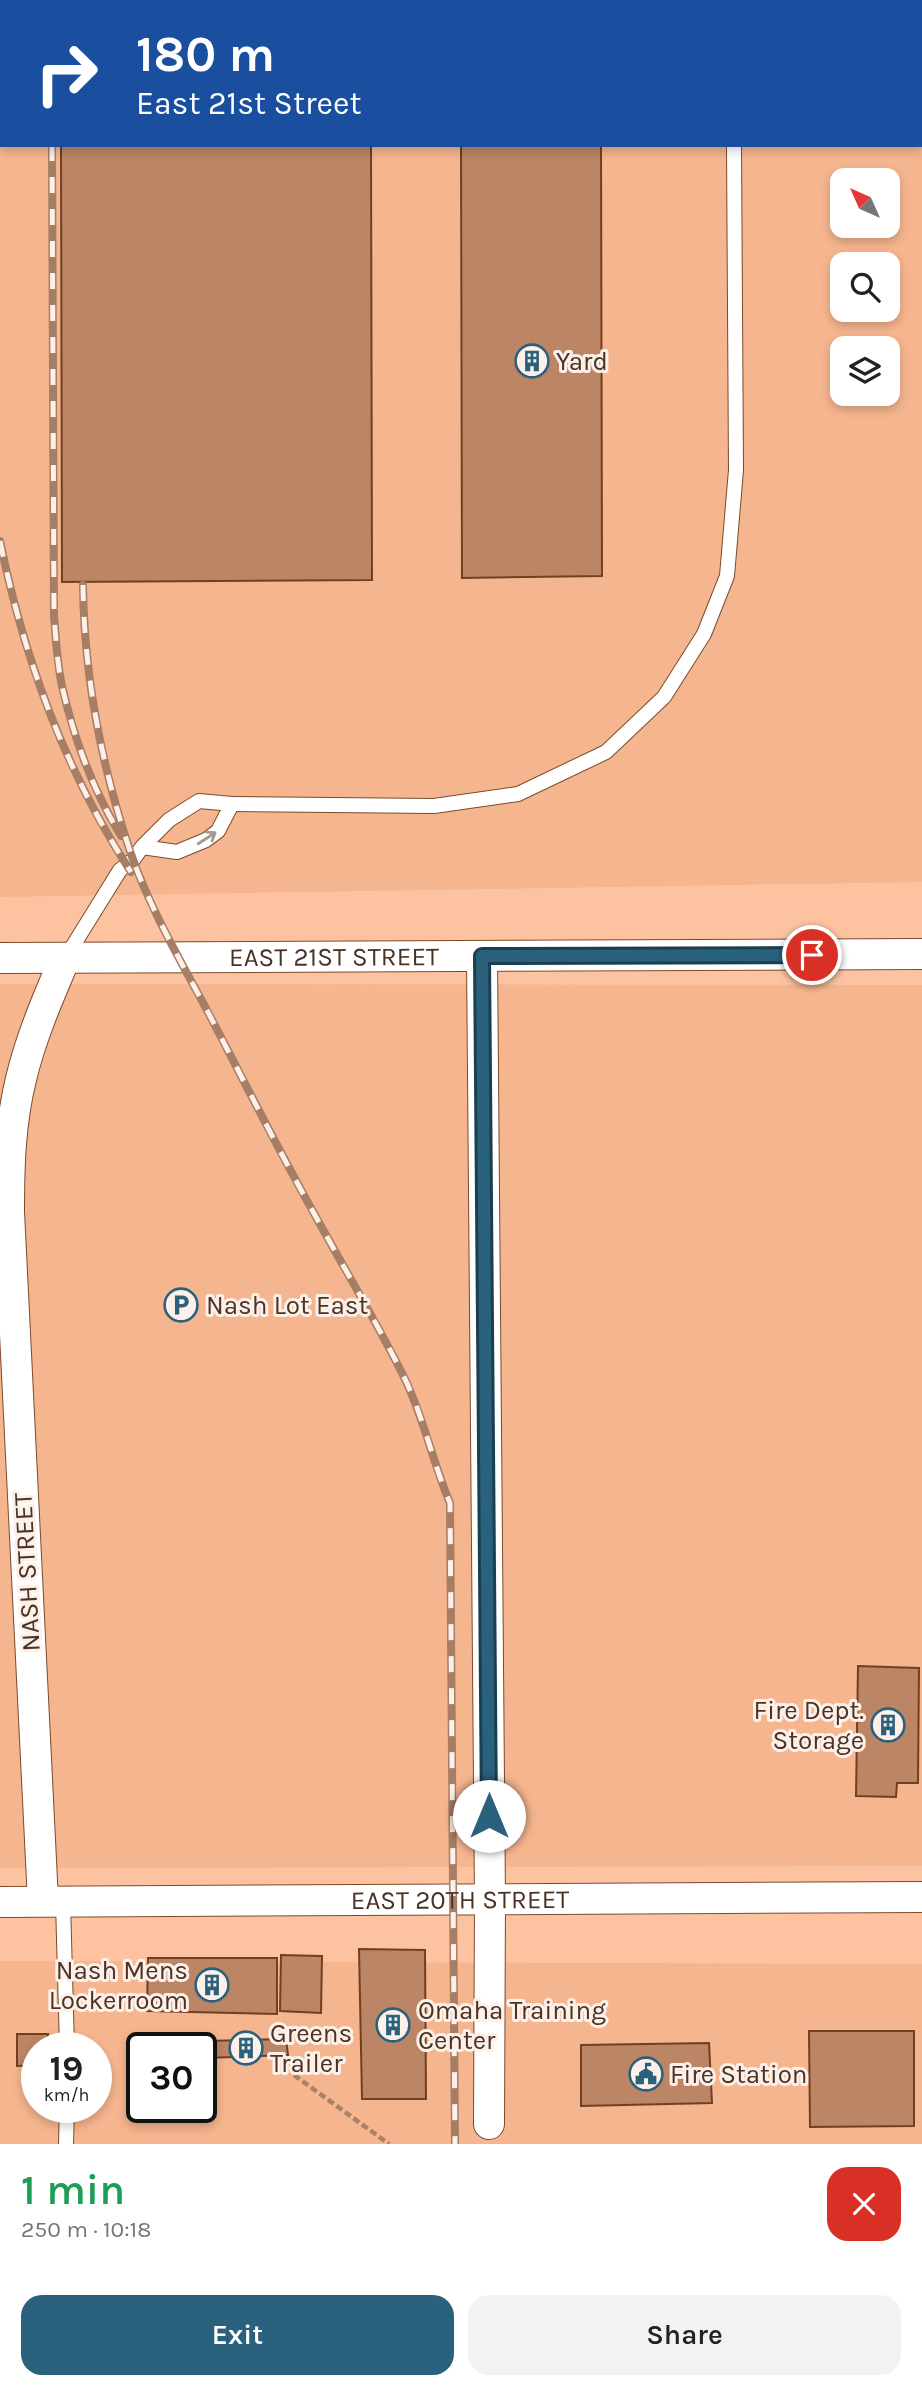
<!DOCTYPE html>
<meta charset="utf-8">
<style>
body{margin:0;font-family:Karla,sans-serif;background:#f2f2f2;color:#202124;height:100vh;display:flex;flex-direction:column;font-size:26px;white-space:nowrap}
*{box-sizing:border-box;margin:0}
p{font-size:23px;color:#757577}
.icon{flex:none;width:38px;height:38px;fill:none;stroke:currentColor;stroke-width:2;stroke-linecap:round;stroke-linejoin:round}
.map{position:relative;height:2144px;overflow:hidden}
.drawer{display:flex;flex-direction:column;background:#fff;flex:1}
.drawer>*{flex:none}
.banner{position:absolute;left:0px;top:0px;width:922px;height:147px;box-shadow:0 4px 10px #0003;background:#1a4fa0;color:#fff;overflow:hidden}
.needle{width:46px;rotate:315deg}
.controls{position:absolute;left:830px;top:168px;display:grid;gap:14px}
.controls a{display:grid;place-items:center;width:70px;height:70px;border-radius:14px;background:#fff;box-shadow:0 4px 10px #0003;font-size:35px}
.speed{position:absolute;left:21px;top:2032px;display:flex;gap:14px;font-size:35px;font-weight:700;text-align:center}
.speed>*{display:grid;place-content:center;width:91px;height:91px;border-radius:50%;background:#fff;box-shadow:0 4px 10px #0003;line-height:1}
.speed small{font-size:18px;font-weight:400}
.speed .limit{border:4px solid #111;border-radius:10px;background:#fff;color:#111}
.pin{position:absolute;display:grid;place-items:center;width:60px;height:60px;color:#fff;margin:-30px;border:4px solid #fff;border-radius:50%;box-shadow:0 2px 7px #0007}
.me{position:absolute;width:77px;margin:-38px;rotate:0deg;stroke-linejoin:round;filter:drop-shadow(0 0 5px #0008)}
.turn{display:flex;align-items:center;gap:24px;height:147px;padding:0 21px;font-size:32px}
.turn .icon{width:91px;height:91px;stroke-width:2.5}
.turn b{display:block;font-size:49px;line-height:60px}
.round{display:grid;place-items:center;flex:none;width:74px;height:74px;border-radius:21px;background:#f2f2f2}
.head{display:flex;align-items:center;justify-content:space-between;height:119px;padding:0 21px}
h1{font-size:42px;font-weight:600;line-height:52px;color:#1e9e55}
.cta{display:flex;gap:14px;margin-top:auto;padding:14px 21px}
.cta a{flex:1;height:80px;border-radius:21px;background:#2a617c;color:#fff;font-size:28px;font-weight:600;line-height:80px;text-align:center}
.cta a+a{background:#f2f2f2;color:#202124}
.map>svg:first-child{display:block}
.built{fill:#f5b58e;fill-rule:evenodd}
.building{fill:#bc8565;stroke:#714021;stroke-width:2}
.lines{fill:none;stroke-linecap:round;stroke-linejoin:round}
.lane-casing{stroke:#7c4a2b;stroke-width:16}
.street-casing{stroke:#7c4a2b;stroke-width:32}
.path{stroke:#ab8168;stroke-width:4.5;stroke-dasharray:7 3.5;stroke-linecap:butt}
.lane{stroke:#fff;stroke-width:14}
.street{stroke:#fff;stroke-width:30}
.rail-casing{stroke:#a67d65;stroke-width:8}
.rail{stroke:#fcf0e9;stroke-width:5;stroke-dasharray:16;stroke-linecap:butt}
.oneway{stroke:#a49992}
.route-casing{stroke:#1b3f51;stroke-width:18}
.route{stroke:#2a617c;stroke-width:12}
.labels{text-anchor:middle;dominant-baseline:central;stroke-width:6;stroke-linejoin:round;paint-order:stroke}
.poi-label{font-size:26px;fill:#4a3325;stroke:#fcf0e9;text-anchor:start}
.street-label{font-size:26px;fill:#4a3325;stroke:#fcf0e9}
</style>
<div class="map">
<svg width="922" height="2144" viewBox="0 0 922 2144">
<rect width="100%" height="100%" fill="#fdc3a1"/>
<g class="built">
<path d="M0,0H922V882L0,897ZM2,2H920V145H2ZM842,180H887V226H842ZM842,264H887V310H842ZM842,348H887V394H842Z"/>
<path d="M0,984L922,985V1866L0,1868Z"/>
<path d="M0,1961L922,1964V2144H0ZM37,2048H96V2107H37ZM142,2048H201V2107H142Z"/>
</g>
<g class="building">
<rect x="60" y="0" width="311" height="2"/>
<rect x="603" y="0" width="98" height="2"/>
<path d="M61,145H371L372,580L62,582Z"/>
<path d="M461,145H601L602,576L462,578Z"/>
<path d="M858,1666L919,1668L918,1783H897L896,1797L856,1796Z"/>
<path d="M359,1949L425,1950L426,2099H362Z"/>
<path d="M281,1955L322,1956L321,2013L280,2011Z"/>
<path d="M148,1958H277V2014L147,2011Z"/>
<path d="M809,2031H914V2126L810,2127Z"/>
<path d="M17,2034H48L47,2048H37V2065L17,2066Z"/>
<path d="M286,2039L288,2055L205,2058L206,2041Z"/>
<path d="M709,2043L712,2103L581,2106V2045Z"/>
</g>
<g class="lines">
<defs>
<g id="lane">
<path d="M743,2V0"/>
<path d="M232,804L434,806L518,794L606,752L664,697L704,634L727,576L736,470L734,145"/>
<path d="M66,957L120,870L133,860L142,847L169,820L199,801L232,804L218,831L206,840L177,852L142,847"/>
<path d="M63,1902L67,2048"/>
<path d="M66,2144L67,2107"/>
</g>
<g id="street">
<path d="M482,956L490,1900L489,2124"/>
<path id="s1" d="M0,958L922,954"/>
<path d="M43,1901L9,1212C9,1168 10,1123 21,1079C31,1037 48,998 65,958"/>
<path id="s2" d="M0,1902L922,1897"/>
</g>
</defs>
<use href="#lane" class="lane-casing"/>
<use href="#street" class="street-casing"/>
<path class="path" d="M294,2075L389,2144"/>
<use href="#lane" class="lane"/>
<use href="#street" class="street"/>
<defs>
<g id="rail">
<path d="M51,0V2"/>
<path d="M52,145L54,616C56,639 57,663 62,686C74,739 93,790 121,836"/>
<path d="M0,541C24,659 65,771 131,872"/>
<path d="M83,585C84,676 102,768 131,854C151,911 182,963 210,1016C245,1083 279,1151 316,1217C345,1270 376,1321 403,1375C424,1417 432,1461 450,1503L455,2144"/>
</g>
</defs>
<use href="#rail" class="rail-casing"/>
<use href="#rail" class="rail"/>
</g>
<defs><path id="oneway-shaft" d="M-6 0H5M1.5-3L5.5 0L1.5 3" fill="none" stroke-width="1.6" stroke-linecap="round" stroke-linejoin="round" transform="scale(1.75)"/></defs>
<use class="oneway" href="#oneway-shaft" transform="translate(207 838) rotate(-33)"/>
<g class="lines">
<defs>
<path id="route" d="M489,1816L482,956L812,955"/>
</defs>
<use href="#route" class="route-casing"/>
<use href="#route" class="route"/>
</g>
<defs>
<symbol id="building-ring" viewBox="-11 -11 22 22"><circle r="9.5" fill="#fcf0e9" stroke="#2a617c" stroke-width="1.5"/><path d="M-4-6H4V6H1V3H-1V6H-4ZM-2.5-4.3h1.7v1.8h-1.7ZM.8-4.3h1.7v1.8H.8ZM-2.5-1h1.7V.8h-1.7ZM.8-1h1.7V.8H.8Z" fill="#2a617c"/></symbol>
<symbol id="parking-ring" viewBox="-11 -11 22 22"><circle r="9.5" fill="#fcf0e9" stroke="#2a617c" stroke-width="1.5"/><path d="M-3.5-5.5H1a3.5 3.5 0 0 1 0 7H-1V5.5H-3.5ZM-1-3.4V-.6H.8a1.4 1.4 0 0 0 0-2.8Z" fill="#2a617c"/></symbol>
<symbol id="civic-ring" viewBox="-11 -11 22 22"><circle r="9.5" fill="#fcf0e9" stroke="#2a617c" stroke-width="1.5"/><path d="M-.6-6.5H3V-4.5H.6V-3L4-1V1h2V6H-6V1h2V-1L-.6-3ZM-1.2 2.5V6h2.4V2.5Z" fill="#2a617c"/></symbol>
</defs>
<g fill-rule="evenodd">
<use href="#building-ring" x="513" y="342" width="38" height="38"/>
<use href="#parking-ring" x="162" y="1286" width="38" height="38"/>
<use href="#building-ring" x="869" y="1706" width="38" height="38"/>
<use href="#building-ring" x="193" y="1966" width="38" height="38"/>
<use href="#building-ring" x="374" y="2006" width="38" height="38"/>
<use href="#building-ring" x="227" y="2029" width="38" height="38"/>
<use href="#civic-ring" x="627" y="2055" width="38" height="38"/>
</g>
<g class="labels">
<g class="poi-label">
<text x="556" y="361">Yard</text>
<text x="206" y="1305">Nash Lot East</text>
<text x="864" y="1710" text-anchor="end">Fire Dept.<tspan x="864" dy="30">Storage</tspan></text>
<text x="188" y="1970" text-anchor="end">Nash Mens<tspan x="188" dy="30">Lockerroom</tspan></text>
<text x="418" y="2010">Omaha Training<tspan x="418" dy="30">Center</tspan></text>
<text x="270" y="2033">Greens<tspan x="270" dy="30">Trailer</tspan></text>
<text x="670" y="2074">Fire Station</text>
</g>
<g class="street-label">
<text stroke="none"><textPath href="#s1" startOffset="334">EAST 21ST STREET</textPath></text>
<text transform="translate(27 1572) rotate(-93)">NASH STREET</text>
<text stroke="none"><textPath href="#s2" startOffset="460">EAST 20TH STREET</textPath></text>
</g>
</g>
</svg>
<div class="controls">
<a><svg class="needle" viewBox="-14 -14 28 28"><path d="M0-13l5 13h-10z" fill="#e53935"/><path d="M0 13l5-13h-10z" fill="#757577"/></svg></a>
<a><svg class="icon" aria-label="search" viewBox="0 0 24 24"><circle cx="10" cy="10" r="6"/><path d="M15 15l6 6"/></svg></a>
<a><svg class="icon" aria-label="layers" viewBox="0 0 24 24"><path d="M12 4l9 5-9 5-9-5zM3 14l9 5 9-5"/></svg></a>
</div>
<div class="speed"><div>19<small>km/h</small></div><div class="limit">30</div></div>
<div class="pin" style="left:812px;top:955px;background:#d93025"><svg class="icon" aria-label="arrive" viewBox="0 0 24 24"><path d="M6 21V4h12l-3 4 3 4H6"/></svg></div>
<svg class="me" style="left:489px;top:1816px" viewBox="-20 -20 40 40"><circle r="19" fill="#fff"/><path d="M0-13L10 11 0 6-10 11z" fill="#2a617c"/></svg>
<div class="banner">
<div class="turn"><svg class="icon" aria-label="right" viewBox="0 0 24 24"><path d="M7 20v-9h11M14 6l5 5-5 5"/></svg><div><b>180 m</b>East 21st Street</div></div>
</div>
</div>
<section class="drawer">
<div class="head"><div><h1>1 min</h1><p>250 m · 10:18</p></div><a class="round" style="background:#d93025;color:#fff"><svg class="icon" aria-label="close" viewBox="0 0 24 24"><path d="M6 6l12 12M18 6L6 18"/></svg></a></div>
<div class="cta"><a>Exit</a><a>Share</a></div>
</section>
